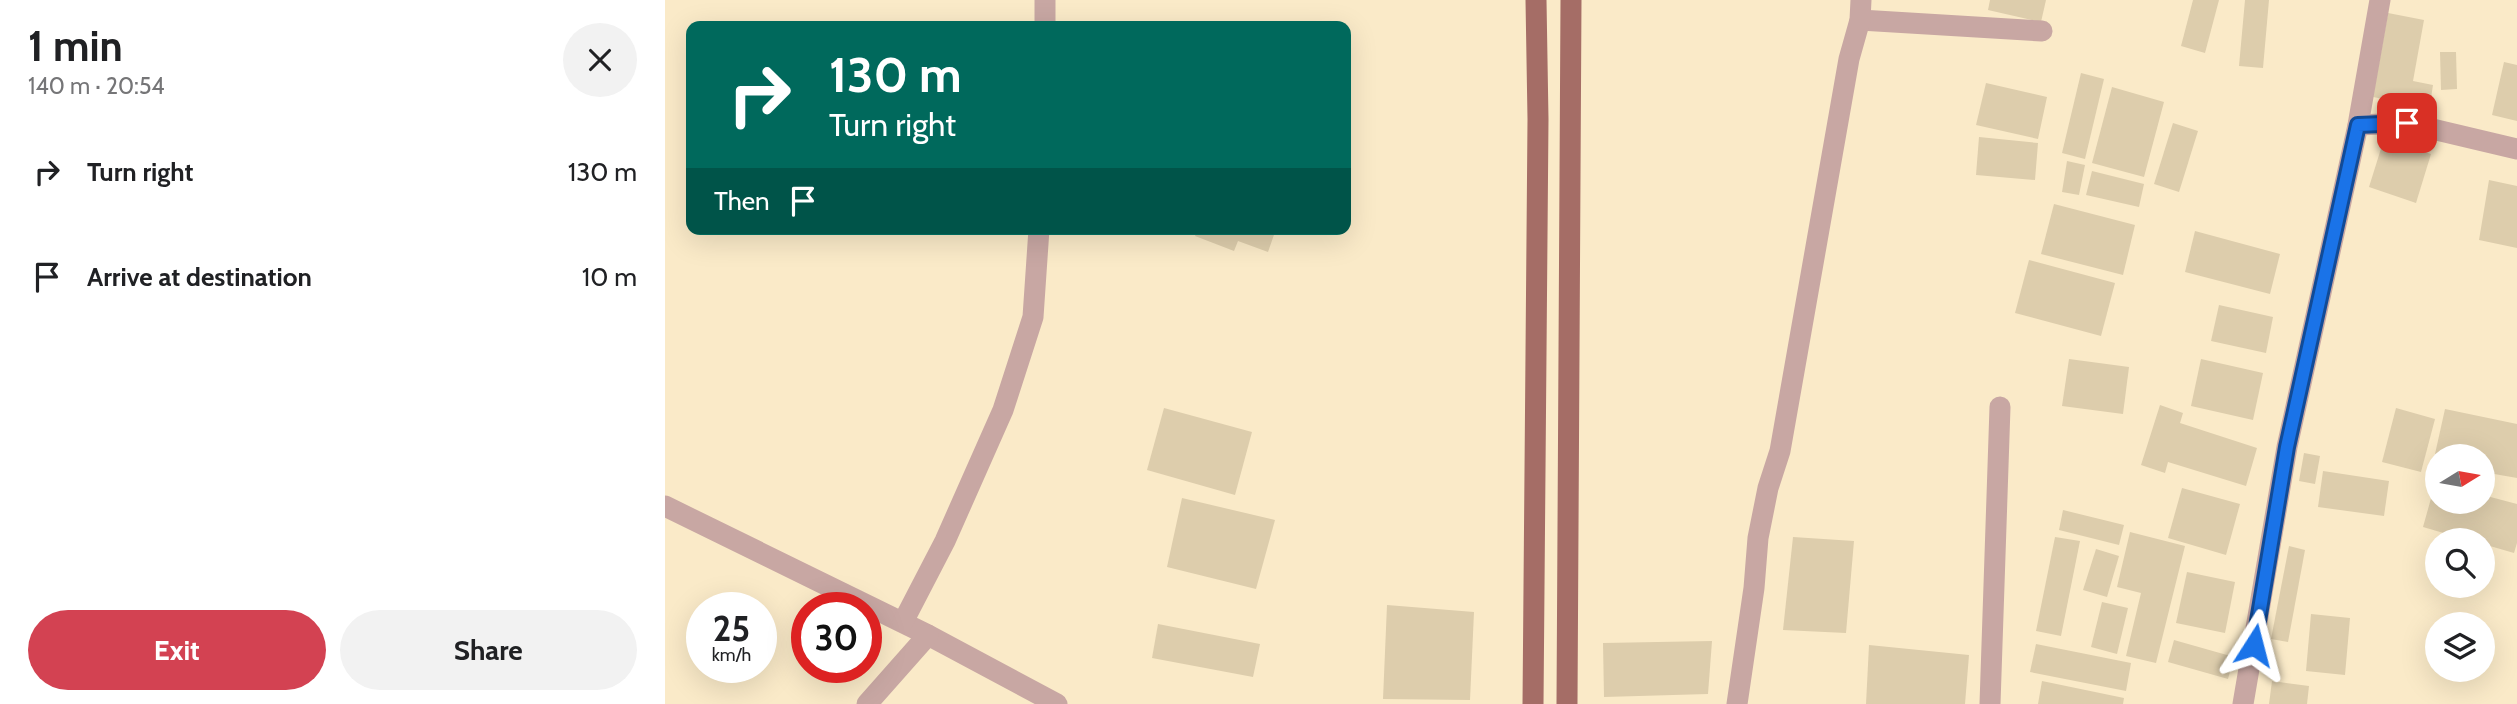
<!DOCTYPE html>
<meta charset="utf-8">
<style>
body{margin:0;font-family:Cabin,sans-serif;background:#f2f2f2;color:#202124;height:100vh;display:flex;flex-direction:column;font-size:26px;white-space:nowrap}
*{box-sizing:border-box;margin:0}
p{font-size:23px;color:#757577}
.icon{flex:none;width:38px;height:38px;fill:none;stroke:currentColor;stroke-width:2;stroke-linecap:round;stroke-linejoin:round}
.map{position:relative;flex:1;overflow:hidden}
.drawer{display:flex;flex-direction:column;background:#fff;width:665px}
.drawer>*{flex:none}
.guide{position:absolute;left:21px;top:21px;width:665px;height:214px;border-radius:14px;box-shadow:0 7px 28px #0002;background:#00695c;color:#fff;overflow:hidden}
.needle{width:46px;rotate:79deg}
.controls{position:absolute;left:1760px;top:444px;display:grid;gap:14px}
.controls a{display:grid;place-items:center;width:70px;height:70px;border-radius:50%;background:#fff;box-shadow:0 7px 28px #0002;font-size:35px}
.speed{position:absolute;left:21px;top:592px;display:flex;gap:14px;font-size:35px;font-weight:700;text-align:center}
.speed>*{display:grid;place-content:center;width:91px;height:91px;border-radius:50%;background:#fff;box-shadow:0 7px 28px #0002;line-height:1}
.speed small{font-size:18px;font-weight:400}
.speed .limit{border:10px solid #d22;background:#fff;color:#111}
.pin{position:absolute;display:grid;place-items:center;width:60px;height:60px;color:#fff;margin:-30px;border-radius:14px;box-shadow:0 4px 10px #0006}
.me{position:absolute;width:77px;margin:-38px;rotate:9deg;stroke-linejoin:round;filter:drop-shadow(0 0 5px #0008)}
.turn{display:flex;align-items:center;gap:24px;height:147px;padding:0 28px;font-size:32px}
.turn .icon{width:91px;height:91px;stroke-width:2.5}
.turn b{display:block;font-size:49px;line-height:60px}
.then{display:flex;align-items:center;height:66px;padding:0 28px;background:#0003;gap:14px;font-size:26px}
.round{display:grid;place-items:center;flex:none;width:74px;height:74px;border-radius:37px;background:#f2f2f2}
.summary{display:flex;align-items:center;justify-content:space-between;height:119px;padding:0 28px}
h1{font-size:42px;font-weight:700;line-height:52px}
.button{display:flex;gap:14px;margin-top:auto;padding:14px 28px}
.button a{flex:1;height:80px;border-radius:42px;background:#d34252;color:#fff;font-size:28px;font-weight:700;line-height:80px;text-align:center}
.button a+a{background:#f2f2f2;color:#202124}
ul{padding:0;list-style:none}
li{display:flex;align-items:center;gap:21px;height:105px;padding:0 28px}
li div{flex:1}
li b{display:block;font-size:26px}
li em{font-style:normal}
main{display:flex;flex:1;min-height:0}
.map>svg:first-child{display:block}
.building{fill:#ddcdac}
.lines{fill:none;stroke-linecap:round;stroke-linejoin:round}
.minor{stroke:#c8a7a3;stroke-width:21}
.major{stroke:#a56d66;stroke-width:21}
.route-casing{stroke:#114b97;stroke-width:18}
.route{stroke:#1a73e8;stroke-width:12}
</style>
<main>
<section class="drawer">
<div class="summary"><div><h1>1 min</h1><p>140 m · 20:54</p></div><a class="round"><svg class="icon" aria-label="close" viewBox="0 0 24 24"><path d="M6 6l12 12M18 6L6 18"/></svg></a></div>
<ul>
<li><svg class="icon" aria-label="right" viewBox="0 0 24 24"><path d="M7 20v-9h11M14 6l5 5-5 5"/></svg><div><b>Turn right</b></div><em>130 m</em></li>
<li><svg class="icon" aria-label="arrive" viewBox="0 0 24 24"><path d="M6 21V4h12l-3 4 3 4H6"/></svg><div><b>Arrive at destination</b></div><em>10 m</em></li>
</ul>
<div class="button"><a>Exit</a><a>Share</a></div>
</section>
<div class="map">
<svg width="1852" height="704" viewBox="0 0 1852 704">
<rect width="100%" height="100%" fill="#faeac8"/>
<g class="building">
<path d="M1325,0H1381L1376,22L1323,10Z"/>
<path d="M1528,0H1554L1540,53L1516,46Z"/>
<path d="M1580,0H1604L1598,68L1574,66Z"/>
<path d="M1723,13L1759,20L1748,81L1768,85L1763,117L1742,114L1744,104L1708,97Z"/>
<path d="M1775,52H1791L1792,89L1776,90Z"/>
<path d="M1839,62L1852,65V121L1827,115Z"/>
<path d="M1416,73L1439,79L1420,159L1397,153Z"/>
<path d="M1321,83L1382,97L1373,139L1311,125Z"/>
<path d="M1447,87L1499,102L1479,177L1427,163Z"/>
<path d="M1508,123L1533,131L1514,192L1489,184Z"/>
<path d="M1314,137L1373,143L1370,180L1311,175Z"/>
<path d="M1719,139L1766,154L1751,203L1704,187Z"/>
<path d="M1402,161L1420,165L1414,195L1397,192Z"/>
<path d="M1427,171L1479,184L1474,207L1421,195Z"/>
<path d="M1824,180L1852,186V248L1814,240Z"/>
<path d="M1389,204L1470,225L1458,275L1376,254Z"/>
<path d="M533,229H611L603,252L573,241L569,251L530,236Z"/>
<path d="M1530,231L1615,254L1605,294L1520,272Z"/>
<path d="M1364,260L1450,283L1436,336L1350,313Z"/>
<path d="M1554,305L1608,317L1601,353L1546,341Z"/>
<path d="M1404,359L1464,367L1458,414L1397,406Z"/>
<path d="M1536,359L1598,373L1588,420L1526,406Z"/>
<path d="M1495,405L1518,413L1515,423L1592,448L1581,486L1503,462L1500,473L1476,465Z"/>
<path d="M499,408L587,432L570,495L482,470Z"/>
<path d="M1731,408L1770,419L1756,472L1717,462Z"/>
<path d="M1780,409L1852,424V478L1818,472V457H1773V464L1768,463Z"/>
<path d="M1639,453L1655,456L1650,484L1634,481Z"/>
<path d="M1658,471L1724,481L1719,516L1653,507Z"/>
<path d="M1772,477L1773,502H1818V495L1852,504V543L1849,553L1818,544V541H1806L1758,527Z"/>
<path d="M1517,488L1575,504L1561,555L1503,538Z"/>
<path d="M517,498L610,520L591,589L502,567Z"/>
<path d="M1398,510L1459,525L1454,545L1394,530Z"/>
<path d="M1465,532L1520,546L1491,663L1461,656L1476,593L1452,587Z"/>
<path d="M1128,537L1189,541L1181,633L1118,630Z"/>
<path d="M1390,537L1415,541L1396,636L1371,631Z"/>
<path d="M1624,546L1640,550L1623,642L1606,639Z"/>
<path d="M1431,549L1454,556L1442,597L1418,590Z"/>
<path d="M1522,572L1570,582L1560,633L1511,623Z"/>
<path d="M1437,602L1463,608L1452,654L1426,647Z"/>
<path d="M722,605L809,612L805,700L718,699Z"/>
<path d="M1646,614L1685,618L1680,675L1641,671Z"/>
<path d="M493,624L595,644L588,677L487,658Z"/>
<path d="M1509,640L1569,657L1563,679L1503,662Z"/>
<path d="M1047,641L1043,694L939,697L938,643Z"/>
<path d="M1371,644L1466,663L1461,691L1365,672Z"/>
<path d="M1204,645L1304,655L1300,704H1201Z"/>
<path d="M1377,681L1459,698L1458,704H1373Z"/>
<path d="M1607,681L1644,686L1642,704H1604Z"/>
</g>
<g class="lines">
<g class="minor">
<path d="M1195,20L1377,31"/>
<path d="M380,26V0"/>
<path d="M1693,125L1742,123L1852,149"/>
<path d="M0,506L263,635L392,704"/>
<path d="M238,622L280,541L338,410L368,317L374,229"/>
<path d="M202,704L263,635"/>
<path d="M1072,704L1089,588L1093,538L1103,488L1115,451L1184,59L1195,20L1196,0"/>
<path d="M1325,704L1335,407"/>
<path d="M1578,704L1622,447L1693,125L1715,0"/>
</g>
<g class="major">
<path d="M868,704L873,119L871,0"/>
<path d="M902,704L906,0"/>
</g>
</g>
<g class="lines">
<defs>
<path id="route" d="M1589,645L1622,447L1693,125L1742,123"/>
</defs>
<use href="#route" class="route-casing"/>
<use href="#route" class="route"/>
</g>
</svg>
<div class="controls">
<a><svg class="needle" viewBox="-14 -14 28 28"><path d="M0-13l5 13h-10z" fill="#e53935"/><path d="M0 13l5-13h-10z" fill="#757577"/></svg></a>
<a><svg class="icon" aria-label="search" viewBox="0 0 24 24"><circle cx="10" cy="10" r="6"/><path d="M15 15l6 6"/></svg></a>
<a><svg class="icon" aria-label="layers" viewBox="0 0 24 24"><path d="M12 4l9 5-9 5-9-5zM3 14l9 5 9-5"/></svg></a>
</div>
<div class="speed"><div>25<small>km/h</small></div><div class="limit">30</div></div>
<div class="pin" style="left:1742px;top:123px;background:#d93025"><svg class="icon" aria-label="arrive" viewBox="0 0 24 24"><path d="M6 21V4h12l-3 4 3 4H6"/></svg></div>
<svg class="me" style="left:1589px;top:645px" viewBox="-20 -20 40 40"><path d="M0-17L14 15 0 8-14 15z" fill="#1a73e8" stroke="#fff" stroke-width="4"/></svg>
<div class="guide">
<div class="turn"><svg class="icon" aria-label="right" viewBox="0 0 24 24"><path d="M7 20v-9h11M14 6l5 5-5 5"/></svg><div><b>130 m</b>Turn right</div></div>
<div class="then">Then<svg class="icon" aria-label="arrive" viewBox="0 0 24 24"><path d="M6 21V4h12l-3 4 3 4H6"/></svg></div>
</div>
</div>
</main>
